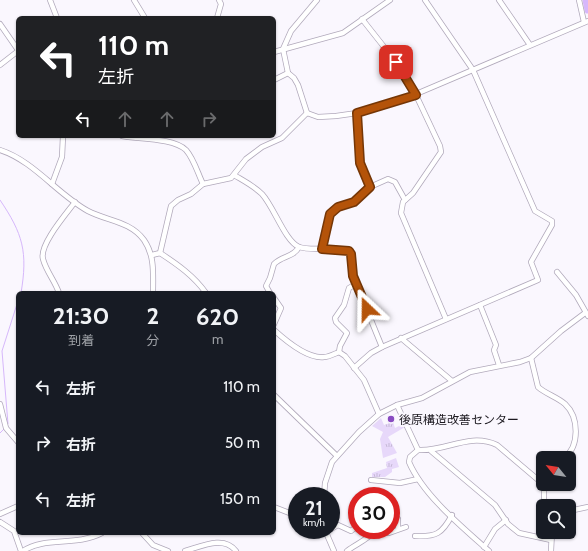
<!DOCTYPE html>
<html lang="ja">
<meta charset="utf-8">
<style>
body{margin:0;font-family:Cabin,"Noto Sans JP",sans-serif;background:#242831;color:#f1f3f6;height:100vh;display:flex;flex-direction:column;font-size:15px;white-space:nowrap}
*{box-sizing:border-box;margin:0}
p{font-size:13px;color:#9ea1a6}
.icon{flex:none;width:22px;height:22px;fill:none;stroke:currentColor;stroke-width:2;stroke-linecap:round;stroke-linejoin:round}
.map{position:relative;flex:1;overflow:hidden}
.drawer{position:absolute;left:16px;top:291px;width:260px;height:244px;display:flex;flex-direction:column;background:#171b24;border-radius:6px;box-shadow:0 1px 3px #0004}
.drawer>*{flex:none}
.guide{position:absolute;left:16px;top:16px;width:260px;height:122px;border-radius:6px;box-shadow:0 1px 3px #0004;background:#202124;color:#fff;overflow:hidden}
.needle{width:26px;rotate:300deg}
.fabs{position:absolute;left:536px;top:451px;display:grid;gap:8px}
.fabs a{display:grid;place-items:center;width:40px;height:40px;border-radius:6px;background:#171b24;box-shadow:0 1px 3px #0004;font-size:20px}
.speed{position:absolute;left:288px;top:487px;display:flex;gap:8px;font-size:20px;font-weight:700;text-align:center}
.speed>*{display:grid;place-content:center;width:52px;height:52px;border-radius:50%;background:#171b24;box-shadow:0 1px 3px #0004;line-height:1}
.speed small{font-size:10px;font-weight:400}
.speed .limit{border:6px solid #d22;background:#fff;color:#111}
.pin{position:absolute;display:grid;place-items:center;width:34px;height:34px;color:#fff;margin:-17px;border-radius:8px;box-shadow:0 2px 6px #0006}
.me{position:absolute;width:44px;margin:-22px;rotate:337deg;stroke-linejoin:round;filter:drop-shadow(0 0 3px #0008)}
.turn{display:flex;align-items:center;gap:14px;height:84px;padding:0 16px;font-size:18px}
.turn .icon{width:52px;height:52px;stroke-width:2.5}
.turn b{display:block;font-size:28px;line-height:34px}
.lanes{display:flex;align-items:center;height:38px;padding:0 16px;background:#0003;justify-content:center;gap:20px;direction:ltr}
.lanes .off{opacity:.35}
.eta{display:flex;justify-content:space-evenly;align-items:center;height:68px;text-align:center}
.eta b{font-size:24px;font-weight:800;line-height:28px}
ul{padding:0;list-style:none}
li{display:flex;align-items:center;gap:12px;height:56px;padding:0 16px}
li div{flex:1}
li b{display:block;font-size:15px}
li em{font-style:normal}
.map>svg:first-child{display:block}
.grass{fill:url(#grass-tufts)}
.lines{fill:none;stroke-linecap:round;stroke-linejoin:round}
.stream{stroke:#d6b7fb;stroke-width:1}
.river{stroke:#d6b7fb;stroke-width:7}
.minor-casing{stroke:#b1a9bb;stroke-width:6}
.minor{stroke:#fff;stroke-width:4.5}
.route-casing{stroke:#753606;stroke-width:10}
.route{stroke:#b45309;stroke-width:7}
.poi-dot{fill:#884bc1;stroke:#faf7fe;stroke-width:1.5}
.labels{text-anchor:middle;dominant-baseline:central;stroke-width:4;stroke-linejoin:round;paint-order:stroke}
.poi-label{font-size:12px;fill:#1c1920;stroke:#faf7fe;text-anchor:start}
</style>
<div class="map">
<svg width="588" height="551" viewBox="0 0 588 551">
<defs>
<pattern id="grass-tufts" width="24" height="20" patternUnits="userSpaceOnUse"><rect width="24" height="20" fill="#e7d8fa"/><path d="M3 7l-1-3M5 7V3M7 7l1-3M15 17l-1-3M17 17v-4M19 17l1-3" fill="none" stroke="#c6b9d6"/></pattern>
</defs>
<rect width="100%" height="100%" fill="#faf7fe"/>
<g class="grass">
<path d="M381,418L384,425L393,422L395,428L403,424L405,427L388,437L397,453L383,458L380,439L383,432L372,426Z"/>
<path d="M396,458L399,467L392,469V472L385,477H372V473L387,468L386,462Z"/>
</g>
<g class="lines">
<g class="stream">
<path d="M0,200C23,234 28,252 21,293"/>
<path d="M7,425L8,424L2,351L18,301"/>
<path d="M0,433L5,428"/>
</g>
<path class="river" d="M586,0L588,10"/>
<defs>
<g id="minor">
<path d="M50,0L57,18"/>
<path d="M134,0L145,18"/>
<path d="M499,0L530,45"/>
<path d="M579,0L584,22"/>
<path d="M217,18L221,4L219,0"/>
<path d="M362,19L396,62L416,95L440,146L441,152L413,193L403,202L401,213L446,319"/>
<path d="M0,24L18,50"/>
<path d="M274,52L343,33L390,0"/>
<path d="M0,65L18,51"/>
<path d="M274,80L288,73"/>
<path d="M307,113L318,117L336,116L357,113L402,100L588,21"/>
<path d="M307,113L298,85L294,78L288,73L283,49L291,31L317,0"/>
<path d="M357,113L360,163L370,187"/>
<path d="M122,136C139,139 174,138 186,150C194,159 198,174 203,184"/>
<path d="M0,150C34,161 57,194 88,211C107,221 130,221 144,240C155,256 153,274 153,293"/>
<path d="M234,175C244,181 254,186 262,194C274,207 285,241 299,247C315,252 334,245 349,251L351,254L353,276L382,347"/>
<path d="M52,184L62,157L63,136"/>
<path d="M322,249L328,219L333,211L354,202L370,187L388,179L395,182L405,200"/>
<path d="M160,253C177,264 194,276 206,293"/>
<path d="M152,255L160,253L171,206L178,200L191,194L203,184L231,178L246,159L262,147L282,138L307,113"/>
<path d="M557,272L576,295L588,316"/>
<path d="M59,293C55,281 46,271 43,259C39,245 66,214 75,202"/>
<path d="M270,293L266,286L270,278L274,264C282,256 294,257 299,247"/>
<path d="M274,298L281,308L274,324"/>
<path d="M480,305L496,345L494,350L499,365"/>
<path d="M274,330C285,340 308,359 324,357C329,357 334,354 339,352"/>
<path d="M401,338L452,381"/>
<path d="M339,352L340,346L347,333L336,322L335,318L344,305L349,288L356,284"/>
<path d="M339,352L345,356L364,380L379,414"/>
<path d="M531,358L538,387C546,394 557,397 565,404C579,417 580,446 564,458"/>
<path d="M354,368L371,353L382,347L538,280L531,262L552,225V221L535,211L473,70L425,0"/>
<path d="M274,395L337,456"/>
<path d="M0,404L6,428L18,442"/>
<path d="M397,405L418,450"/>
<path d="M431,451L495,505L508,524L519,533L551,540"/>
<path d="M371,480L400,483L418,479"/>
<path d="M544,484V501L546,506"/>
<path d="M324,496L325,483L332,462L359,432L379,414L397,405L422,398L470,372L520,362L531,358L561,331L585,313"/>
<path d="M274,507L297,516"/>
<path d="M569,511L588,507"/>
<path d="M0,514L18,506"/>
<path d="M0,522L14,531L21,551"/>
<path d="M331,529L338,525L351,531L357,526"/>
<path d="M398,529V519"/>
<path d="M319,530L325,533"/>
<path d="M325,530L334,551"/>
<path d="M142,533L153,545L168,551"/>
<path d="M415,536C436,537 442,534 452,515"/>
<path d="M484,547L495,529L506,520"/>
<path d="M23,551C46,536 75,547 102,533"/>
<path d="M185,551C202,546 224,535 236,551"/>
<path d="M347,551C356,544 367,540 375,531L389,533L406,527"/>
<path d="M489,551C462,527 423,495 409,462L410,457L418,450C446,452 469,432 497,445L543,484"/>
<path d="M551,551L552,532"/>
</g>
</defs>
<use href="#minor" class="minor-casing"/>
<use href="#minor" class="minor"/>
</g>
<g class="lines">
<defs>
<path id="route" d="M367,309L353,276L351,254L349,251L322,249L330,214L338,207L354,202L370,187L360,163L357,113L416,95L396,62"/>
</defs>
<use href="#route" class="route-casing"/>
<use href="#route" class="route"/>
</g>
<circle class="poi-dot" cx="391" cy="419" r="4"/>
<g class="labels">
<g class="poi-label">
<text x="399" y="419">後原構造改善センター</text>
</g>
</g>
</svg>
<div class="fabs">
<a><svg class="needle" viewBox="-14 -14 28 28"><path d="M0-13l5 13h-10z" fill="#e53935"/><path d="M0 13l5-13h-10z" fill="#9ea1a6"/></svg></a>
<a><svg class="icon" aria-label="search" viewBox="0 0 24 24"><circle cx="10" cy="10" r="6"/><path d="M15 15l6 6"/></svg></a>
</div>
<div class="speed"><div>21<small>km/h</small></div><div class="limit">30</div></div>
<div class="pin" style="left:396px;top:62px;background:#d93025"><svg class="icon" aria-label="arrive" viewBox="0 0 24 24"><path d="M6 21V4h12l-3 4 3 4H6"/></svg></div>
<svg class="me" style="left:367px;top:309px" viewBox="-20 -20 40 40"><path d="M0-17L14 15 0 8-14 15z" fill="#b45309" stroke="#fff" stroke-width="4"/></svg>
<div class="guide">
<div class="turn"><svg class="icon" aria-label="left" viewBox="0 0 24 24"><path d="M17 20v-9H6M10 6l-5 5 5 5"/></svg><div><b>110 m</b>左折</div></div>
<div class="lanes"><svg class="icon" aria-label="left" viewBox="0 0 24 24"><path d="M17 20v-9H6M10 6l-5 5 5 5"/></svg><svg class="icon off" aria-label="ahead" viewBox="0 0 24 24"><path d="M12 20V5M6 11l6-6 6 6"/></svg><svg class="icon off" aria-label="ahead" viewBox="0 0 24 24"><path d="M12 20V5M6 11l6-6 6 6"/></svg><svg class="icon off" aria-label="right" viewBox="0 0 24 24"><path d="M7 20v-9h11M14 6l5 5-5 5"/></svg></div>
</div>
<section class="drawer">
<div class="eta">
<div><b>21:30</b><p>到着</p></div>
<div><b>2</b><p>分</p></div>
<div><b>620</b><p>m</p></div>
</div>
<ul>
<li><svg class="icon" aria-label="left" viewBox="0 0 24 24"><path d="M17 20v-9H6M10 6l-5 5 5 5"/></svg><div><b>左折</b></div><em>110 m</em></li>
<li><svg class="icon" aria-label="right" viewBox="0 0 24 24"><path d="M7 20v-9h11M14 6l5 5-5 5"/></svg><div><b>右折</b></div><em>50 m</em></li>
<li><svg class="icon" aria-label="left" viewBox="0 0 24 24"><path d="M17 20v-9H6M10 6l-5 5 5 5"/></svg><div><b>左折</b></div><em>150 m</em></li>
</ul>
</section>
</div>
